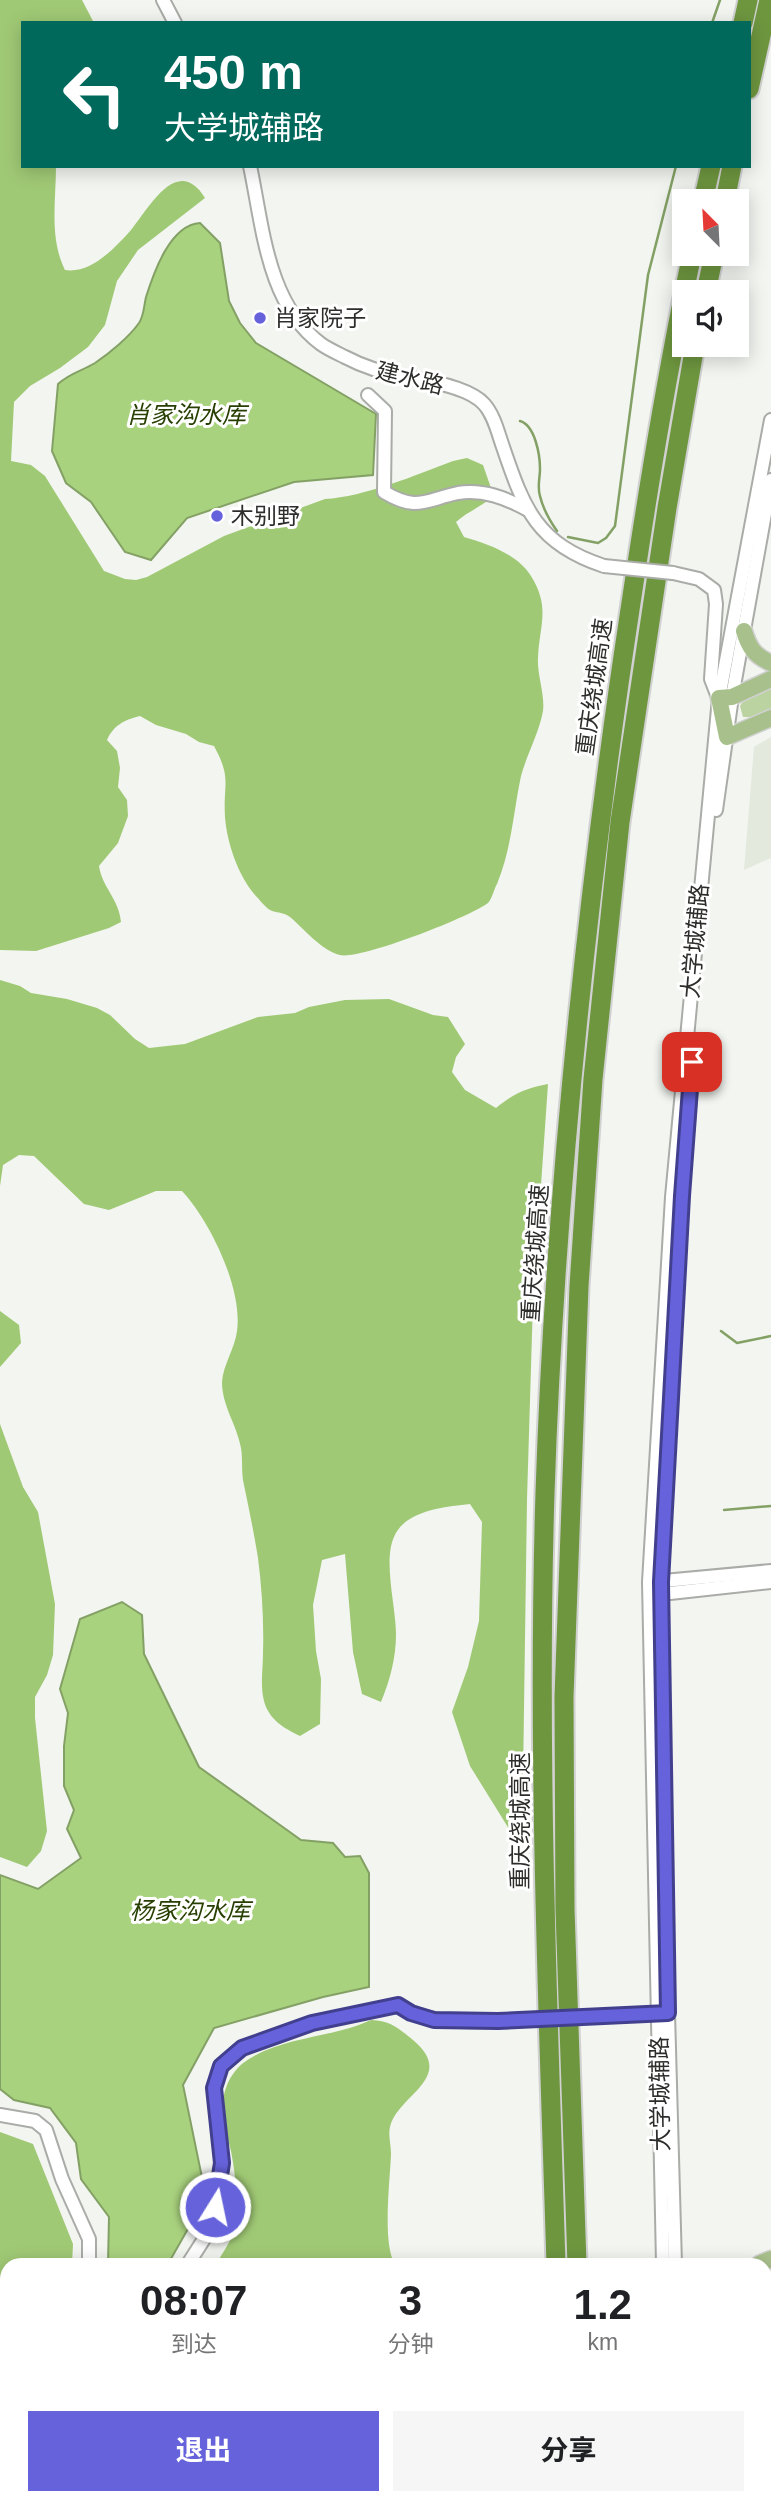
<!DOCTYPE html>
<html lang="zh">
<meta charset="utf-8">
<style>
body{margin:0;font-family:Arial,"Noto Sans SC",sans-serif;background:#f6f6f6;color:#202124;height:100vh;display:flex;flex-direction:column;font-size:26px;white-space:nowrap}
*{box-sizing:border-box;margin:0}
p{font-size:23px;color:#757577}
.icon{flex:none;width:38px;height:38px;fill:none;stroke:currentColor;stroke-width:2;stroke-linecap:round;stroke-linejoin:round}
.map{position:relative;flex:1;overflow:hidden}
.details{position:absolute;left:0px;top:2258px;width:772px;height:247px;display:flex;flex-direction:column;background:#fff;border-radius:21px 21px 0 0;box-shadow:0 4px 18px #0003}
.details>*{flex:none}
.guide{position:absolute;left:21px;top:21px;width:730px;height:147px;border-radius:0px;box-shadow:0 4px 18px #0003;background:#00695c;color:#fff;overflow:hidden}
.needle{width:46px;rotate:336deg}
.buttons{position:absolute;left:672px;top:189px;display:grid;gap:14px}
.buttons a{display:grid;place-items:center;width:77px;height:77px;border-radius:0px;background:#fff;box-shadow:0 4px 18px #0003;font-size:35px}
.pin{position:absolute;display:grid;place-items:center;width:60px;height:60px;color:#fff;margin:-30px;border-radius:14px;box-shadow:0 4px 10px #0006}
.me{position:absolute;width:77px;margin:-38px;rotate:10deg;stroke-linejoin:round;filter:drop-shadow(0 0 5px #0008)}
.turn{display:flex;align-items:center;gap:24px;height:147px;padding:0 28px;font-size:32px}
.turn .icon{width:91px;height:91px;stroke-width:2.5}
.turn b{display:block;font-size:49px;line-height:60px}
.eta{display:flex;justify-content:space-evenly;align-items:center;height:119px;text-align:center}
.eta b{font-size:42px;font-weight:700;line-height:49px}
.cta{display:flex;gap:14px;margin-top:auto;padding:14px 28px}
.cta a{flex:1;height:80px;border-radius:0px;background:#6562db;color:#fff;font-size:28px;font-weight:700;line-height:80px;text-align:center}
.cta a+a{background:#f6f6f6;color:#202124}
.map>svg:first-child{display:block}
.built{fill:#e3e9dd}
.green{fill:#bad3a1}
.forest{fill:#a0c975}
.water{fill:#a9d27e;stroke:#84a165;stroke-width:2}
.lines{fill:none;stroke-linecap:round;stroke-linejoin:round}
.stream{stroke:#84a165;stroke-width:2.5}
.minor-casing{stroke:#a9aca7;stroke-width:16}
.major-casing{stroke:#d1d1d1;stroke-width:19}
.highway-casing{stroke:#d1d1d1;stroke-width:23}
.minor{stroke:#fff;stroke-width:12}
.major{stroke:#a8c08c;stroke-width:16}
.highway{stroke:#6e963f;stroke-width:19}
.rail-casing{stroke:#50524f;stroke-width:5}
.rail{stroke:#fff;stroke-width:2.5;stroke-dasharray:8;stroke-linecap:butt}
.minor-bridge-casing{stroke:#a9aca7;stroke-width:16;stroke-linecap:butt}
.minor-bridge{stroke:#fff;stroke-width:12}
.route-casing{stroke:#42408e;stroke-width:18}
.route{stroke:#6562db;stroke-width:12}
.poi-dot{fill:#6562db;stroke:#fff;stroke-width:2.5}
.labels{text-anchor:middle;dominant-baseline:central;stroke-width:6;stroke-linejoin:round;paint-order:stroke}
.poi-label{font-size:23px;fill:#2d2e2c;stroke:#fff;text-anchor:start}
.street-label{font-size:23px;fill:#2d2e2c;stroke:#fff}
.water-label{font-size:24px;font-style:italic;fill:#273f01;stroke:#fff}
</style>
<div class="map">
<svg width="771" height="2504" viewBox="0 0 771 2504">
<rect width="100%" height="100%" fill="#f2f5f0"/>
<path class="built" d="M771,737V858L744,870L754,747Z"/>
<path class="green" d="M771,686V709L751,717H743L740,706L746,697Z"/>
<g class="forest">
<path d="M0,0H82L94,23H23V166H56C56,201 49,238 65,270C91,274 115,248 131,230C148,210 177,153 205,198L138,250L117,281L105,325L88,347L60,368L30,386L14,402L11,461L31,465L45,476L104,571L125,579L136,580L147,577L224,536L325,499C364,497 416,475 453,461L467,458L483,465L491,488V498C479,508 467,512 456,522L464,537C488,544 517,554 531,576C551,608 539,626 538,658C537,675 545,694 543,711C539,733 527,754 521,776C513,814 512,847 497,884C494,889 492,899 488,903C470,917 360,960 340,955C321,950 304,929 290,917C284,912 276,913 270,910C265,907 259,899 255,895C238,875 227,843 225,817C223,783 232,779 214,746L199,742L186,734L156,725L140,716C124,720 114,725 107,740L117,751L120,768L118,787L127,800L128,816L118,843L99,866C102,887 119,899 121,922L109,928L36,951L0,950Z"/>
<path d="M0,980L20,986L31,993L67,999L97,1008L110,1015L135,1039L149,1048L185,1044L258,1017L295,1013L309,1007L345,1000L389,999L433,1015L448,1017L465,1044L456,1057L452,1072L465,1090L496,1108C513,1094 526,1088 548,1084L533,1301L527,1499L522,1850L470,1766L452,1712L468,1667L479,1621L482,1522L470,1504C445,1507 405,1510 394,1537C383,1561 396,1607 396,1634C396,1658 390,1680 381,1702L362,1694L353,1652L345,1554L322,1560L313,1605L316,1651L321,1679L320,1724L300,1736C284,1728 269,1720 264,1701C260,1685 263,1669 263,1653C264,1622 262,1589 258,1558C254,1533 249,1509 244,1485C241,1473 243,1460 241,1448C237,1425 222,1406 222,1382C223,1365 235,1348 237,1331C243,1289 210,1221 182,1191H156L109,1210L84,1204L34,1156L19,1155L3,1165L0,1186Z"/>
<path d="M0,1311L19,1325L21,1343L0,1367Z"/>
<path d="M0,1424L23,1487L38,1512L55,1604L53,1655L47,1675L35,1697V1718L47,1831L41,1851L27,1867L0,1857Z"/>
<path d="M371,2020C391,2021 397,2027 413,2040C458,2078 397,2095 390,2127C388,2135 391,2145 391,2154C390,2181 382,2244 395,2264H216C222,2254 230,2243 234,2231C240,2211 235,2171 231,2151C229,2142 226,2134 224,2125C219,2100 226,2073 249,2059C286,2036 332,2038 371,2020Z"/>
<path d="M0,2132L33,2144L73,2244L72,2264H7V2497H74V2504H0Z"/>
<path d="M248,2497H416L413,2504H252Z"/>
</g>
<g class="water">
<path d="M200,223L220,243L229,301L240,323L256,343L376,414L373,475L294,482L187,518L151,560L125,552L91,502L66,483L52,451L58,384C70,373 82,371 95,363C110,353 129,337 139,323C144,316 144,305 146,297C154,272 170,225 200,223Z"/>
<path d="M122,1602L142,1615L144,1654L199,1767L301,1840L333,1843L345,1857L360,1856L369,1873V1987L323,1997L214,2028L183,2085L206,2197L168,2264H108L109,2217L81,2179L76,2143L50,2108L14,2100L0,2089V1875L38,1889L81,1858L67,1829L74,1810L64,1786V1746L68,1713L60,1689L80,1619Z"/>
</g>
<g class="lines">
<g class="stream">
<path d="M712,23L720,0"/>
<path d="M520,421C535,425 540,455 540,469C540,478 537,487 540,496C543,509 550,521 557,531"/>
<path d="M568,537L598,543L606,538L615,526L648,275L676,166"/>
<path d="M721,1331L737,1343L771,1336"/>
<path d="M724,1510L771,1506"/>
</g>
<defs>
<g id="minor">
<path d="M163,0L175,23"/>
<path d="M250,166C263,227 267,304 321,344C328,349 337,353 345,357C364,367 383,373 405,377C426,380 469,387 484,404C494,415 498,433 503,447C524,509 537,544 604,566"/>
<path d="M368,395L385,411L384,492C417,512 425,500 458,493C483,489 506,498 528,510"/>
<path d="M673,573L699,579L714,590L716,604L711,679L718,697"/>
<path d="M716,810L732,697L771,480"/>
<path d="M653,1582L771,1571"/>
<path d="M652,1595L771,1582"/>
<path d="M624,2015L664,2013"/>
<path d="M0,2115L35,2121L46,2130L62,2179L89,2239V2264"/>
<path d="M188,2264L211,2228L222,2163L214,2088L221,2066L241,2048L312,2023L398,2005C428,2025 463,2021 498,2021"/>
<path d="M663,2264L649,1582L672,1197L719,698L771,420"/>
<path d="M675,2264L668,2013L661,1582L682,1196L693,1059"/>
</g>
<g id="major">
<path d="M744,631C749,648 755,656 771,663"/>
<path d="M771,679L732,697L719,698L727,737L771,718"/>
<path d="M759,2264L771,2259"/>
<path d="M765,2290L771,2287"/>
</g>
<g id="highway">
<path d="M743,23L748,0"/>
<path d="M749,89L769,0"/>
<path d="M703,201L711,166"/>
<path d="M725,201L732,166"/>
<path d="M706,292L714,254"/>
<path d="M556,2264C548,2008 537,1750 545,1493C554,1222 581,952 619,684C640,540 662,396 692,254"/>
<path d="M577,2264L565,1909L564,1697L579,1286L593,1079L620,822L667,508L695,345"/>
<path d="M563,2497V2504"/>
<path d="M584,2497L585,2504"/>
</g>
</defs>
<use href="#minor" class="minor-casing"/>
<use href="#major" class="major-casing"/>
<use href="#highway" class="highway-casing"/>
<use href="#minor" class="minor"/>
<use href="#major" class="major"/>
<use href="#highway" class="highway"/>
<defs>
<path id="rail" d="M765,2278L771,2276"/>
</defs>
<use href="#rail" class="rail-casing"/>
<use href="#rail" class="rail"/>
<defs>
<g id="minor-bridge">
<path d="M604,566L673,573"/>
<path d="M498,2021L624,2015"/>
</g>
</defs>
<use href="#minor-bridge" class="minor-bridge-casing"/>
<use href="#minor-bridge" class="minor-bridge"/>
</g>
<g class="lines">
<defs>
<path id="route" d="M215,2207L222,2163L214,2088L221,2066L242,2048L312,2023L398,2005L411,2013L434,2020L498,2021L668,2013L661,1582L682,1196L692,1062"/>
</defs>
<use href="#route" class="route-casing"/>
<use href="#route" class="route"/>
</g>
<g class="poi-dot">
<circle cx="260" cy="318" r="7"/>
<circle cx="217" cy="516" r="7"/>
</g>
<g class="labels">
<g class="poi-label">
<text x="274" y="318">肖家院子</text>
<text x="231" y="516">木别野</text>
</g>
<g class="street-label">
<text transform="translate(410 378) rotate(14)">建水路</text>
<text transform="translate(594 687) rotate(-82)">重庆绕城高速</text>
<text transform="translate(695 941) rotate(-85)">大学城辅路</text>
<text transform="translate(535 1253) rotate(-86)">重庆绕城高速</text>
<text transform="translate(520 1821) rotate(-90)">重庆绕城高速</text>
<text transform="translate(660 2094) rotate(-91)">大学城辅路</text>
</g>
<g class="water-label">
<text x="186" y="414">肖家沟水库</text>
<text x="190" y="1910">杨家沟水库</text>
</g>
</g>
</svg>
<div class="buttons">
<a><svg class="needle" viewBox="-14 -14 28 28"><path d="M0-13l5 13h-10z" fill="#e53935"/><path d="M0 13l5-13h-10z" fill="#757577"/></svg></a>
<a><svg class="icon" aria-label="sound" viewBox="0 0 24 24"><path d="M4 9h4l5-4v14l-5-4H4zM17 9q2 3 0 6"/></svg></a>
</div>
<div class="pin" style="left:692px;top:1062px;background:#d93025"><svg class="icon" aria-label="arrive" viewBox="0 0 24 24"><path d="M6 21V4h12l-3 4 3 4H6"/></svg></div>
<svg class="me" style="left:215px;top:2207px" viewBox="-20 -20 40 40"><circle r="17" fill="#6562db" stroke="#fff" stroke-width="3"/><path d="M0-11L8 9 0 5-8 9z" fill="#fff"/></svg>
<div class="guide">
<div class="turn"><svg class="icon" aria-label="left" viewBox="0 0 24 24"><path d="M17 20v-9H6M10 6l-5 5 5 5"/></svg><div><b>450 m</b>大学城辅路</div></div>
</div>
<section class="details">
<div class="eta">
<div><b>08:07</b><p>到达</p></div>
<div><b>3</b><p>分钟</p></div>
<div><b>1.2</b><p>km</p></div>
</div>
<div class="cta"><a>退出</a><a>分享</a></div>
</section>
</div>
